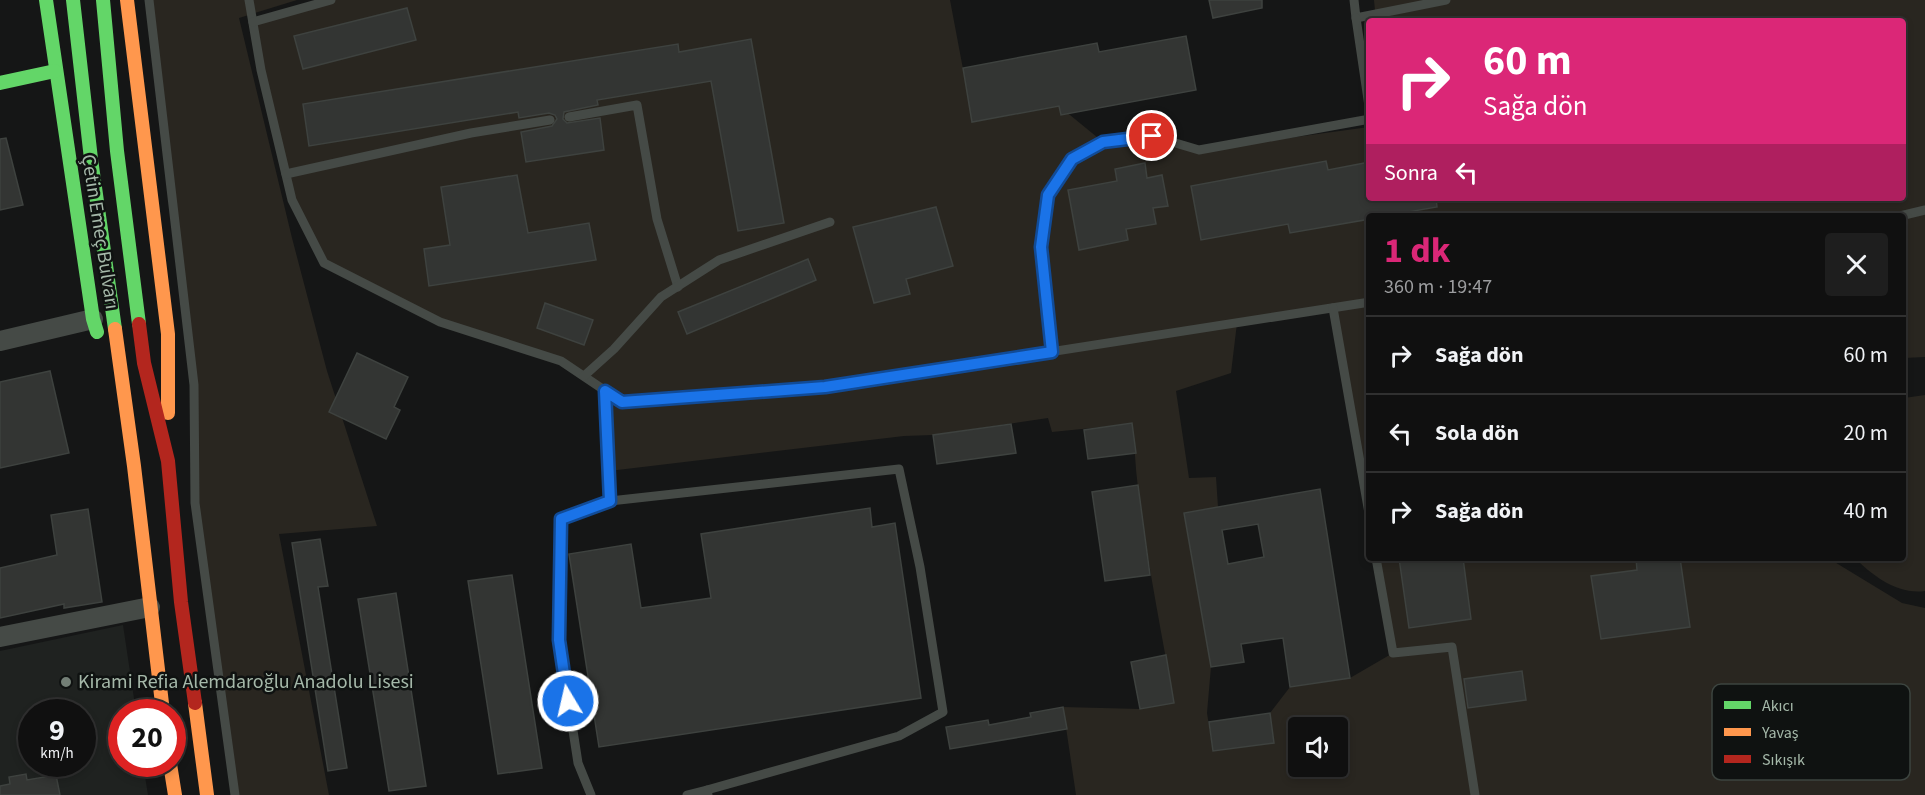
<!DOCTYPE html>
<html lang="tr">
<meta charset="utf-8">
<style>
body{margin:0;font-family:"Source Sans 3",sans-serif;background:#1e1e1e;color:#f1f3f6;height:100vh;display:flex;flex-direction:column;font-size:22px;white-space:nowrap}
*{box-sizing:border-box;margin:0}
p{font-size:20px;color:#9c9d9f}
.icon{flex:none;width:33px;height:33px;fill:none;stroke:currentColor;stroke-width:2;stroke-linecap:round;stroke-linejoin:round}
.map{position:relative;flex:1;overflow:hidden}
.panel{position:absolute;left:1366px;top:213px;width:540px;height:348px;display:flex;flex-direction:column;background:#101010;border-radius:6px;box-shadow:0 3px 9px #0003,0 0 0 2px #303030}
.panel>*{flex:none}
.hud{position:absolute;left:1366px;top:18px;width:540px;height:183px;border-radius:6px;box-shadow:0 3px 9px #0003,0 0 0 2px #303030;background:#db2777;color:#fff;overflow:hidden}
.fabs{position:absolute;left:1288px;top:717px;display:grid;gap:12px}
.fabs a{display:grid;place-items:center;width:60px;height:60px;border-radius:6px;background:#101010;box-shadow:0 3px 9px #0003,0 0 0 2px #303030;font-size:30px}
.speed{position:absolute;left:18px;top:699px;display:flex;gap:12px;font-size:30px;font-weight:700;text-align:center}
.speed>*{display:grid;place-content:center;width:78px;height:78px;border-radius:50%;background:#101010;box-shadow:0 3px 9px #0003,0 0 0 2px #303030;line-height:1}
.speed small{font-size:15px;font-weight:400}
.speed .limit{border:9px solid #d22;background:#fff;color:#111}
.pin{position:absolute;display:grid;place-items:center;width:51px;height:51px;color:#fff;margin:-26px;border:3px solid #fff;border-radius:50%;box-shadow:0 2px 6px #0007}
.me{position:absolute;width:66px;margin:-33px;rotate:351deg;stroke-linejoin:round;filter:drop-shadow(0 0 4px #0008)}
.turn{display:flex;align-items:center;gap:21px;height:126px;padding:0 18px;font-size:27px}
.turn .icon{width:78px;height:78px;stroke-width:2.5}
.turn b{display:block;font-size:42px;line-height:51px}
.then{display:flex;align-items:center;height:57px;padding:0 18px;background:#0003;gap:12px;font-size:22px}
.round{display:grid;place-items:center;flex:none;width:63px;height:63px;border-radius:6px;background:#1e1e1e}
.headline{display:flex;align-items:center;justify-content:space-between;height:102px;padding:0 18px}
h1{font-size:36px;font-weight:700;line-height:45px;color:#db2777}
ul{padding:0;list-style:none}
li{display:flex;align-items:center;gap:18px;height:78px;padding:0 18px;border-top:2px solid #303030}
li div{flex:1}
li b{display:block;font-size:22px}
li em{font-style:normal}
.map>svg:first-child{display:block}
.built{fill:#1f2220;fill-rule:evenodd}
.green{fill:#292620;fill-rule:evenodd}
.building{fill:#333533;stroke:#3e423f;stroke-width:1.5;fill-rule:evenodd}
.lines{fill:none;stroke-linecap:round;stroke-linejoin:round}
.lane{stroke:#454a46;stroke-width:9}
.street{stroke:#454a46;stroke-width:20}
.fast{stroke:#63d668;stroke-width:14}
.slow{stroke:#ff974d;stroke-width:14}
.jam{stroke:#b3261e;stroke-width:14}
.route-casing{stroke:#114b97;stroke-width:15}
.route{stroke:#1a73e8;stroke-width:10}
.poi-dot{fill:#737f76;stroke:#0f1211;stroke-width:2}
.labels{text-anchor:middle;dominant-baseline:central;stroke-width:5;stroke-linejoin:round;paint-order:stroke}
.street-label{font-size:20px;fill:#a5b8a9;stroke:#0f1211}
.poi-label{font-size:20px;fill:#a5b8a9;stroke:#0f1211;text-anchor:start}
.key{fill:#0f1211;stroke:#3c443f;stroke-width:1.5}
.key-label{font-size:16px;fill:#a5b8a9}
</style>
<div class="map">
<svg width="1925" height="795" viewBox="0 0 1925 795">
<rect width="100%" height="100%" fill="#151616"/>
<path class="built" d="M123,625L136,712H122V764H143L148,795H0V651ZM32,712H82V764H32Z"/>
<g class="green">
<path d="M149,0H297L239,18L292,238L327,371L377,526L279,534L329,795H235L195,503L194,385Z"/>
<path d="M331,0H950L973,122L1059,106L1103,142L1152,136L1199,150L1369,127L1370,198H1904V21H1376L1374,0H1925V357L1904,358V216H1370L1369,519L1332,308L1237,323L1231,373L1176,391L1189,478L1216,477L1218,507L1184,513L1211,667L1207,713L1213,751L1274,743L1270,713L1290,687L1350,678L1393,653L1376,558H1828L1902,603L1925,608V795H1076L1063,707L1140,709L1174,702C1161,631 1147,560 1138,488C1135,466 1135,445 1132,424L1052,432L1048,418L933,435L904,436L609,471L605,390L561,361L440,322L324,263L292,200L253,22ZM1299,728H1338V766H1299Z"/>
<path d="M1925,395V591C1898,595 1873,576 1855,558H1904V398Z"/>
</g>
<g class="building">
<path d="M1209,0H1262V8L1213,18Z"/>
<path d="M407,8L416,40L303,69L294,36Z"/>
<path d="M1186,36L1196,90L1061,115L1059,106L972,122L963,68L1097,43L1099,52Z"/>
<path d="M751,39L784,223L738,231L711,81L597,100L598,105L564,112L563,119L567,123L600,118L604,150L526,162L521,132L552,126L557,119L555,115L549,113L519,118L518,112L309,146L303,104L678,44L679,52Z"/>
<path d="M6,138L23,205L0,210V139Z"/>
<path d="M1326,161L1328,170L1370,162V198H1436L1437,207L1385,216H1370V219L1290,233L1288,224L1201,240L1191,186Z"/>
<path d="M1145,163L1147,178L1162,175L1168,206L1153,208L1156,224L1126,229L1128,240L1079,250L1068,190L1117,181L1115,169Z"/>
<path d="M517,175L528,233L589,223L596,260L429,286L424,249L450,245L441,187Z"/>
<path d="M936,207L953,266L906,279L910,294L874,303L853,227Z"/>
<path d="M808,259L816,280L687,334L678,312Z"/>
<path d="M545,303L593,320L584,345L537,328Z"/>
<path d="M357,353L408,377L394,407L400,410L386,439L329,412Z"/>
<path d="M50,371L69,453L0,468V382Z"/>
<path d="M1132,423L1136,453L1088,459L1084,430Z"/>
<path d="M1011,424L1016,453L937,464L933,435Z"/>
<path d="M1138,485L1150,575L1105,581L1092,492Z"/>
<path d="M1320,489L1350,678L1290,687L1283,638L1241,644L1244,662L1211,667L1184,513ZM1258,524L1264,557L1228,564L1222,530Z"/>
<path d="M870,508L872,527L895,523L921,698L599,747L569,554L631,544L641,608L711,598L701,534Z"/>
<path d="M88,509L102,602L64,608V604L0,618V568L57,555L51,515Z"/>
<path d="M320,539L328,586L318,587L347,768L328,771L292,543Z"/>
<path d="M1399,558H1463L1471,619L1409,628Z"/>
<path d="M1636,558H1680L1690,627L1601,639L1591,576L1637,570Z"/>
<path d="M512,575L542,768L498,774L468,581Z"/>
<path d="M396,593L426,786L389,791L358,599Z"/>
<path d="M1166,655L1174,703L1140,709L1131,662Z"/>
<path d="M1522,671L1526,700L1468,708L1464,679Z"/>
<path d="M1063,707L1067,729L950,749L946,727L988,720L989,725L1031,717L1030,713Z"/>
<path d="M1270,713L1274,743L1213,751L1209,722Z"/>
<path d="M26,774L27,780L56,775L60,795H0V786L10,784L9,777Z"/>
</g>
<g class="lines">
<g class="lane">
<path d="M149,0L194,385L195,503L235,795"/>
<path d="M249,0L261,70L292,200L324,263L440,322L561,361L622,402L825,387L1370,302"/>
<path d="M1354,0L1356,18L1446,0"/>
<path d="M1356,18L1370,113"/>
<path d="M253,22L331,0"/>
<path d="M569,117L637,105L657,219L678,287"/>
<path d="M286,174L471,133L550,120"/>
<path d="M1900,216L1925,210"/>
<path d="M1333,308L1370,519"/>
<path d="M1052,352L1041,247L1048,195L1072,159L1103,142L1152,136L1199,150L1370,119"/>
<path d="M584,376L614,349L661,297L719,260L830,222"/>
<path d="M610,501L899,469L920,567L943,712L899,736L707,790"/>
<path d="M1376,558L1393,653L1452,647L1475,795"/>
<path d="M591,795L578,763L559,640L561,519L610,501L605,391"/>
<path d="M687,795L707,790L708,795"/>
</g>
<g class="street">
<path d="M0,341L93,319"/>
<path d="M0,637L150,607"/>
</g>
<g class="fast">
<path d="M46,0L93,319L97,332"/>
<path d="M73,0L91,159L115,329"/>
<path d="M103,0L117,151L139,324"/>
<path d="M0,83L55,71"/>
</g>
<g class="slow">
<path d="M127,0L168,334V413"/>
<path d="M115,329L134,466L163,712"/>
<path d="M195,703L207,795"/>
<path d="M170,764L175,795"/>
</g>
<path class="jam" d="M139,324L144,363L168,461L181,602L195,703"/>
</g>
<g class="lines">
<defs>
<path id="route" d="M568,701L559,640L561,519L610,501L605,391L622,402L825,387L1052,352L1041,247L1048,195L1072,159L1103,142L1152,136"/>
</defs>
<use href="#route" class="route-casing"/>
<use href="#route" class="route"/>
</g>
<circle class="poi-dot" cx="66" cy="682" r="6"/>
<g class="labels">
<g class="street-label">
<text transform="translate(100 232) rotate(81)">Çetin Emeç Bulvarı</text>
</g>
<g class="poi-label">
<text x="78" y="682">Kirami Refia Alemdaroğlu Anadolu Lisesi</text>
</g>
</g>
<rect x="1712" y="684" width="198" height="96" rx="9" class="key"/>
<rect x="1724" y="701" width="27" height="8" fill="#63d668"/>
<rect x="1724" y="728" width="27" height="8" fill="#ff974d"/>
<rect x="1724" y="755" width="27" height="8" fill="#b3261e"/>
<g class="key-label">
<text x="1762" y="711">Akıcı</text>
<text x="1762" y="738">Yavaş</text>
<text x="1762" y="765">Sıkışık</text>
</g>
</svg>
<div class="fabs">
<a><svg class="icon" aria-label="sound" viewBox="0 0 24 24"><path d="M4 9h4l5-4v14l-5-4H4zM17 9q2 3 0 6"/></svg></a>
</div>
<div class="speed"><div>9<small>km/h</small></div><div class="limit">20</div></div>
<div class="pin" style="left:1152px;top:136px;background:#d93025"><svg class="icon" aria-label="arrive" viewBox="0 0 24 24"><path d="M6 21V4h12l-3 4 3 4H6"/></svg></div>
<svg class="me" style="left:568px;top:701px" viewBox="-20 -20 40 40"><circle r="17" fill="#1a73e8" stroke="#fff" stroke-width="3"/><path d="M0-11L8 9 0 5-8 9z" fill="#fff"/></svg>
<div class="hud">
<div class="turn"><svg class="icon" aria-label="right" viewBox="0 0 24 24"><path d="M7 20v-9h11M14 6l5 5-5 5"/></svg><div><b>60 m</b>Sağa dön</div></div>
<div class="then">Sonra<svg class="icon" aria-label="left" viewBox="0 0 24 24"><path d="M17 20v-9H6M10 6l-5 5 5 5"/></svg></div>
</div>
<section class="panel">
<div class="headline"><div><h1>1 dk</h1><p>360 m · 19:47</p></div><a class="round"><svg class="icon" aria-label="close" viewBox="0 0 24 24"><path d="M6 6l12 12M18 6L6 18"/></svg></a></div>
<ul>
<li><svg class="icon" aria-label="right" viewBox="0 0 24 24"><path d="M7 20v-9h11M14 6l5 5-5 5"/></svg><div><b>Sağa dön</b></div><em>60 m</em></li>
<li><svg class="icon" aria-label="left" viewBox="0 0 24 24"><path d="M17 20v-9H6M10 6l-5 5 5 5"/></svg><div><b>Sola dön</b></div><em>20 m</em></li>
<li><svg class="icon" aria-label="right" viewBox="0 0 24 24"><path d="M7 20v-9h11M14 6l5 5-5 5"/></svg><div><b>Sağa dön</b></div><em>40 m</em></li>
</ul>
</section>
</div>
